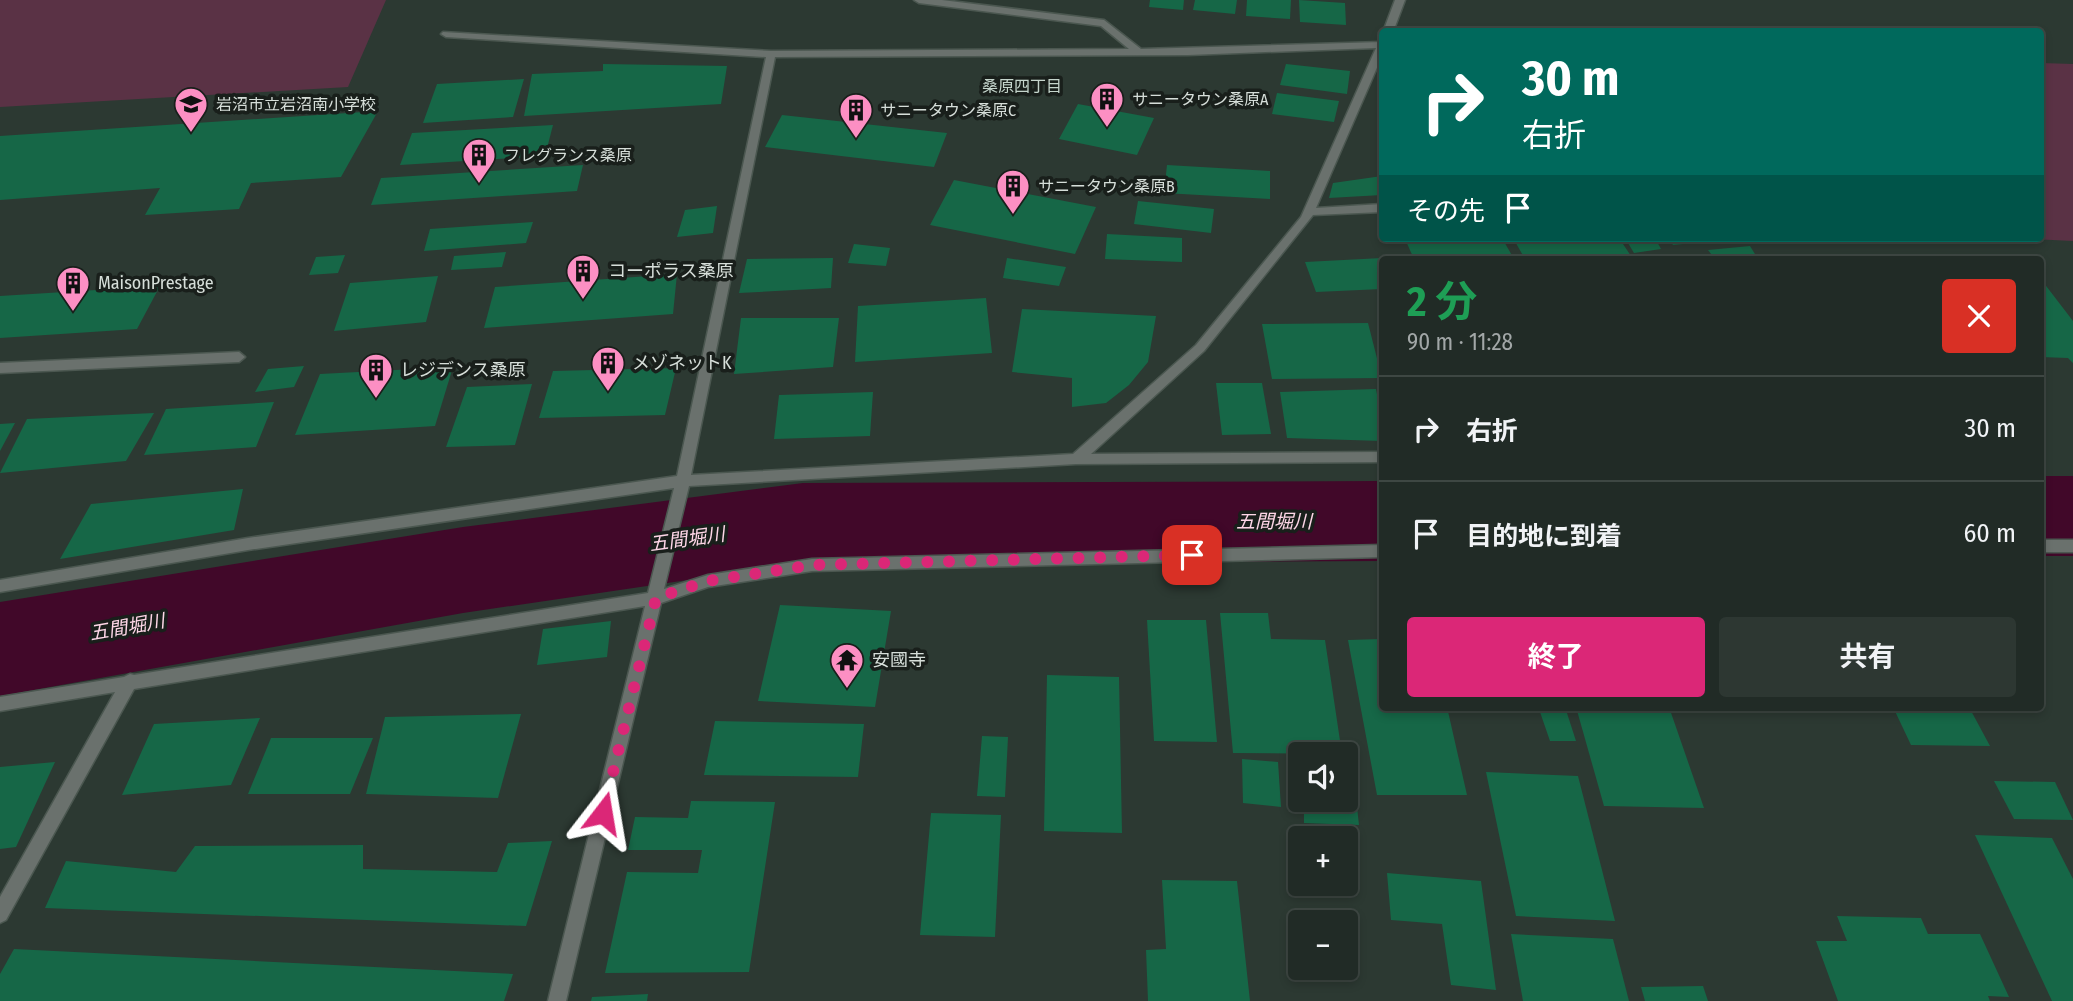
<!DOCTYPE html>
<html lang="ja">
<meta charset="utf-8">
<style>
body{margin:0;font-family:"Fira Sans Condensed","Noto Sans JP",sans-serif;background:#2d3732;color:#f1f3f6;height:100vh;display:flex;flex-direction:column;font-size:26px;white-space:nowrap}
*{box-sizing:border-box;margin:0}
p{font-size:23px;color:#a2a7a7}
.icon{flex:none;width:38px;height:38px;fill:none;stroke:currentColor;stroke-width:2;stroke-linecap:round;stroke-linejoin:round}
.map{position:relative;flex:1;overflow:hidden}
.sheet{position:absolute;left:1379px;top:256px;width:665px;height:455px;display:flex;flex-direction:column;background:#212b26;border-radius:7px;box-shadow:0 4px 10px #0003,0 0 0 2px #3e4743}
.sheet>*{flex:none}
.guide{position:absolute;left:1379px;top:28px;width:665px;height:214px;border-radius:7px;box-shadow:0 4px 10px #0003,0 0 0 2px #3e4743;background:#00695c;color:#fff;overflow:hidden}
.buttons{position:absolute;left:1288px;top:742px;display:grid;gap:14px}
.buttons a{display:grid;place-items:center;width:70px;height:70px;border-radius:7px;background:#212b26;box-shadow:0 4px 10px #0003,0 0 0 2px #3e4743;font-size:35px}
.pin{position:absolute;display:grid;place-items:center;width:60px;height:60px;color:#fff;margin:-30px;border-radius:14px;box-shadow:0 4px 10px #0006}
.me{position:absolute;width:77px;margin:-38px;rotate:14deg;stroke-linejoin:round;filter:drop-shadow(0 0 5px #0008)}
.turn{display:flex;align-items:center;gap:24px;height:147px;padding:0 28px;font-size:32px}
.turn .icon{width:91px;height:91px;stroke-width:2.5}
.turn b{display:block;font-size:49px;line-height:60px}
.then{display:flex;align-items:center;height:66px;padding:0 28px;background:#0003;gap:14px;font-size:26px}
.round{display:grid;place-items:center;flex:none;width:74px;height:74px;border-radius:7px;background:#2d3732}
.headline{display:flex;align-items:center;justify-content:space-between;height:119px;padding:0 28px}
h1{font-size:42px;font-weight:700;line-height:52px;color:#1e9e55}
.action{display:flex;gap:14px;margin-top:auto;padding:14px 28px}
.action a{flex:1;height:80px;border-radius:7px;background:#db2777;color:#fff;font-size:28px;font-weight:700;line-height:80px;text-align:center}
.action a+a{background:#2d3732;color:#f1f3f6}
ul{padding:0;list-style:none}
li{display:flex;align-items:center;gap:21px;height:105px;padding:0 28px;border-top:2px solid #3e4743}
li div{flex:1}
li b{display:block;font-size:26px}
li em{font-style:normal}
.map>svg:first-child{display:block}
.green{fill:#5a3245}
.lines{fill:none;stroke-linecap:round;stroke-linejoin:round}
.river{fill:#410829;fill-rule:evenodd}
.building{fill:#166747}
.minor-casing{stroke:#4b5750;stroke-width:3}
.minor{fill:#6a716d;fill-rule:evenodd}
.route{stroke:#db2777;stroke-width:12;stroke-dasharray:0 21.6}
.labels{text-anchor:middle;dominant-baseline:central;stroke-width:7;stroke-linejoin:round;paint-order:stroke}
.far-neighbourhood-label{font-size:16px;fill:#c5d5cc;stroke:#191f1b}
.far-poi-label{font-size:16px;fill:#d6ded9;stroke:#191f1b;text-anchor:start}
.poi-label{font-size:18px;fill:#d6ded9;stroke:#191f1b;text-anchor:start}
.water-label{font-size:19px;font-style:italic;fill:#fed6e7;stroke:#191f1b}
</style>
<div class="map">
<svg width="2073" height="1001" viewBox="0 0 2073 1001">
<rect width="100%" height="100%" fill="#2c3932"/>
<g class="green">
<path d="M0,0H386L348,87L0,107Z"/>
<path d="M2041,63L2073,64V241L2014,238H2040Z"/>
</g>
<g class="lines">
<g class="river">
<rect x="2040" y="476" width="33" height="80"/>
<path d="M1382,481V561L803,563L463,613L0,696V602L463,527L803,483Z"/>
</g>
</g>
<g class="building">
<path d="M1150,0H1184L1183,10L1149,7Z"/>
<path d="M1195,0H1237L1235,14L1193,10Z"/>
<path d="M1247,0H1291L1290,19L1246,16Z"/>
<path d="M1299,0L1345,3L1346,25L1300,22Z"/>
<path d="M603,64L727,66L721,104L524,116L532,74L603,71Z"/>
<path d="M1286,64L1350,71L1347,94L1280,85Z"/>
<path d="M524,79L513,117L423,123L437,84Z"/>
<path d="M1277,93L1339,101L1334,122L1272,114Z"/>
<path d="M1078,104L1154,118L1137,155L1059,139Z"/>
<path d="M378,111L341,177L251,183L239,209L145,215L160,188L0,200V136Z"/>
<path d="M782,115L947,133L934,167L765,147Z"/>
<path d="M553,125L545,156L400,165L412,133Z"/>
<path d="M583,165L577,191L371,205L381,178Z"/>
<path d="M1167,165L1270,171V199L1164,193Z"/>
<path d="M1382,176V195L1329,198L1333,183Z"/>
<path d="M954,180L1096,207L1075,254L930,225Z"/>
<path d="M1138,201L1214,209L1211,233L1134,224Z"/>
<path d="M717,206L713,233L677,237L685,210Z"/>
<path d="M533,222L526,243L424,251L430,229Z"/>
<path d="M1107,234L1182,238V262L1105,259Z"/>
<path d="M1421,238H1502L1514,259H1414L1405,239Z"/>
<path d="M1513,238H1619L1633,259H1525Z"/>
<path d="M1625,238H1655L1661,249L1634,253Z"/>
<path d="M1668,238H1724V240L1673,245Z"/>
<path d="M854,244L890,248L886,266L848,263Z"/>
<path d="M1750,246L1758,259H1715L1708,250Z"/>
<path d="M506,252L502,267L451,270L454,256Z"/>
<path d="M345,255L338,273L309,275L316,257Z"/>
<path d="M833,258L831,288L739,293L747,259Z"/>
<path d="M1007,258L1066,267L1059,286L1003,278Z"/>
<path d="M1382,258V289L1316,292L1305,262Z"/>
<path d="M677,274L673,314L484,328L495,287Z"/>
<path d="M438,276L426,322L334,331L350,283Z"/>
<path d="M2040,278L2073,321V363L2068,358L2040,357Z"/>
<path d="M160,286L137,329L0,338V296Z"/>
<path d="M986,298L992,353L855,362L858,306Z"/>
<path d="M1022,309L1156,316L1148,362L1129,385L1106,403L1072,407V378L1012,372Z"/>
<path d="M741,318H839L833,367L734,374Z"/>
<path d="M1368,323L1382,378L1272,379L1262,324Z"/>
<path d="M304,366L294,387L255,392L268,369Z"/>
<path d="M453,367L435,426L295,435L320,374Z"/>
<path d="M676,368L665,415L539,418L553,371Z"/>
<path d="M1216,383H1262L1271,434L1222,435Z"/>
<path d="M532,384L515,445L446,447L467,387Z"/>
<path d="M1376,389L1382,422V441L1287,438L1280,392Z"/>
<path d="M873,392L870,436L774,439L779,395Z"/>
<path d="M274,402L256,447L144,455L166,409Z"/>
<path d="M154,413L126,461L0,473L27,419Z"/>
<path d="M15,423L0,451V424Z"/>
<path d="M243,489L234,530L60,559L91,504Z"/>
<path d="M780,605L891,611L875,707L758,701Z"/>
<path d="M1220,613H1268L1271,639L1325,640L1342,754L1233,753Z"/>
<path d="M1147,620H1206L1217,742L1154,741Z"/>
<path d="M611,621L607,657L537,665L543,629Z"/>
<path d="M1382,639V707H1447L1467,795H1377L1348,640Z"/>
<path d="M1047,675L1119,677L1122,833L1044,831Z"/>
<path d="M1576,707H1669L1704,808L1604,806Z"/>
<path d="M1893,707H1969L1990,746L1911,745Z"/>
<path d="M1566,710L1576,741H1550L1540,712Z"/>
<path d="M521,714L498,798L366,794L385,717Z"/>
<path d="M260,718L231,785L122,795L154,724Z"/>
<path d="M715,721L864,724L858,777L704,775Z"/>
<path d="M982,736L1008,737L1005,797L977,796Z"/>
<path d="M271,738H373L350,794H248Z"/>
<path d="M1242,759L1278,762L1281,807L1243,803Z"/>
<path d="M55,762L16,847L0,849V767Z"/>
<path d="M1486,772L1578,776L1615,921L1516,916Z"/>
<path d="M1346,780H1354L1359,825L1304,823V800H1346Z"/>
<path d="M1994,781L2055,782L2073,820L2014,819Z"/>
<path d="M691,801L775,802L749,972L605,973L627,872L698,873L702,850H628L635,817L688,818Z"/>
<path d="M931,813L1001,815L995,937L920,935Z"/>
<path d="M1975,835L2052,838L2073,879V1001H2052Z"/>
<path d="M552,841L526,926L45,908L66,861L176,872L195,846L363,845V869L497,872L508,843Z"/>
<path d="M1387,873L1481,881L1496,990L1451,985L1442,924L1391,920Z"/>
<path d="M1162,880L1237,881L1250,1001H1148L1146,950L1166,949Z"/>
<path d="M1837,916L1921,918L1928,934H1980L2009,997L1988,996L1990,1001H1838L1816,941H1847Z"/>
<path d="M1511,934L1613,939L1629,1001H1523Z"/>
<path d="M14,949L513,974L504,1001H0V974Z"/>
<path d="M1703,986L1708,1001H1645L1641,987Z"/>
<path d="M648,994L647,1001H591L592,997Z"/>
</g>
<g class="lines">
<defs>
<g id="minor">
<path d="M914,0H942L1104,20L1141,49L1382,42V56L1316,208L1382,204V212L1313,215L1204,351L1091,454L1382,452V462L1076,464L689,486L664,589L708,575L812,559L1382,545V557L812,571L708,587L661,603L566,1001H548L645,606L134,689L6,920L0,923V897L115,692L0,711V697L124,677L130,674L134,675L648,593L674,488L248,550L0,592V580L248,538L677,476L766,57L446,37L441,34L443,32L771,51L1129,49L1101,26L919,3ZM1376,48L1301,217L1196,345L1073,454L691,475L775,57L1188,55Z"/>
<path d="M1395,0H1405L1393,32H1383Z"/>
<path d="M239,352L245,357L239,362L0,373V363Z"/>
<rect x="2040" y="540" width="33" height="12"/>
</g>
</defs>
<use href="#minor" class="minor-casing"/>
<use href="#minor" class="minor"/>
</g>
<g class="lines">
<path class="route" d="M603,813L656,598L708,581L812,565L1192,555"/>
</g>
<defs>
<symbol id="building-pin" viewBox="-11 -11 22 30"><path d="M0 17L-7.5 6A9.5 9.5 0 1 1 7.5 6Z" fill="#fc8fc3" stroke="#191f1b"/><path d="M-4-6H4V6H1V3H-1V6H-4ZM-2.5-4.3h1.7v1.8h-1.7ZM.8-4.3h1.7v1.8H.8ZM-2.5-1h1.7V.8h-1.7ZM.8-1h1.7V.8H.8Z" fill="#111"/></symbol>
<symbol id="school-pin" viewBox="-11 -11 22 30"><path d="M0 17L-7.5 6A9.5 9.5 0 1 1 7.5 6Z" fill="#fc8fc3" stroke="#191f1b"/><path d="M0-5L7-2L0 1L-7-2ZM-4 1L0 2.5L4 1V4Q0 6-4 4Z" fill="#111"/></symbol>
<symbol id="temple-pin" viewBox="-11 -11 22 30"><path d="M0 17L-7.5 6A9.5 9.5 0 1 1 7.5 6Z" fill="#fc8fc3" stroke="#191f1b"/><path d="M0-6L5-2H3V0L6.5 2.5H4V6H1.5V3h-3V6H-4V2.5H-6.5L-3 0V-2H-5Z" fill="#111"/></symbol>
</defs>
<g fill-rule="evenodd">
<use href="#building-pin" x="1088" y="80" width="38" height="52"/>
<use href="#school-pin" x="172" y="85" width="38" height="52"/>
<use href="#building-pin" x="837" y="91" width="38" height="52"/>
<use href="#building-pin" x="460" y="136" width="38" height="52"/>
<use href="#building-pin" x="994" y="167" width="38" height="52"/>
<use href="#building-pin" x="564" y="252" width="38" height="52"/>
<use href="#building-pin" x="54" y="264" width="38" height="52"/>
<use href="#building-pin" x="589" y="344" width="38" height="52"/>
<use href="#building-pin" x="357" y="351" width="38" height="52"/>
<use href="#temple-pin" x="828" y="641" width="38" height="52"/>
</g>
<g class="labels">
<g class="far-neighbourhood-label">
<text x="1022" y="86">桑原四丁目</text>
</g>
<g class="far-poi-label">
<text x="1132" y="99">サニータウン桑原A</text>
<text x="216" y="104">岩沼市立岩沼南小学校</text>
<text x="880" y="110">サニータウン桑原C</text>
<text x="504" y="155">フレグランス桑原</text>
<text x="1038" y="186">サニータウン桑原B</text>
</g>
<g class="poi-label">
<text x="608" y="271">コーポラス桑原</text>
<text x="98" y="283">MaisonPrestage</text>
<text x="632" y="363">メゾネットK</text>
<text x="400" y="370">レジデンス桑原</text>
<text x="872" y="660">安國寺</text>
</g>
<g class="water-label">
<text x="1274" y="521">五間堀川</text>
<text transform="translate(687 539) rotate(-8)">五間堀川</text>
<text transform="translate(127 627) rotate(-10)">五間堀川</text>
</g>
</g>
</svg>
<div class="buttons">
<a><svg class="icon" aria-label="sound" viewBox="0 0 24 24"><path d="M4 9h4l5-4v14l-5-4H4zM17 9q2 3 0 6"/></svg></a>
<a>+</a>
<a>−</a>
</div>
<div class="pin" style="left:1192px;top:555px;background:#d93025"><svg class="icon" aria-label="arrive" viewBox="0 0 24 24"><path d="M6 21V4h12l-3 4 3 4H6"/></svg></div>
<svg class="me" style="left:603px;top:813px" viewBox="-20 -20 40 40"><path d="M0-17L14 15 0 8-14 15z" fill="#db2777" stroke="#fff" stroke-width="4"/></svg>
<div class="guide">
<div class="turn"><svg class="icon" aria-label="right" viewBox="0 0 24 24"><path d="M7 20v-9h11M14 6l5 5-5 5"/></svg><div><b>30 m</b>右折</div></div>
<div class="then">その先<svg class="icon" aria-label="arrive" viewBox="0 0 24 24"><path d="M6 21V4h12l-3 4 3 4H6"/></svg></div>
</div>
<section class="sheet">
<div class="headline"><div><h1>2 分</h1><p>90 m · 11:28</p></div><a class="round" style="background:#d93025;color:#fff"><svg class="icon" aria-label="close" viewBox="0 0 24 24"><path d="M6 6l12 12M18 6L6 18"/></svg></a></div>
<ul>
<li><svg class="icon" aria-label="right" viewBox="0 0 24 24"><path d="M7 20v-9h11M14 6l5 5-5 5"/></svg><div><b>右折</b></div><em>30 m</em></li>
<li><svg class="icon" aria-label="arrive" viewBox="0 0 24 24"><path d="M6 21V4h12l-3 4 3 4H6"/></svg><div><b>目的地に到着</b></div><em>60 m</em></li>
</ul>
<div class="action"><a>終了</a><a>共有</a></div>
</section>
</div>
